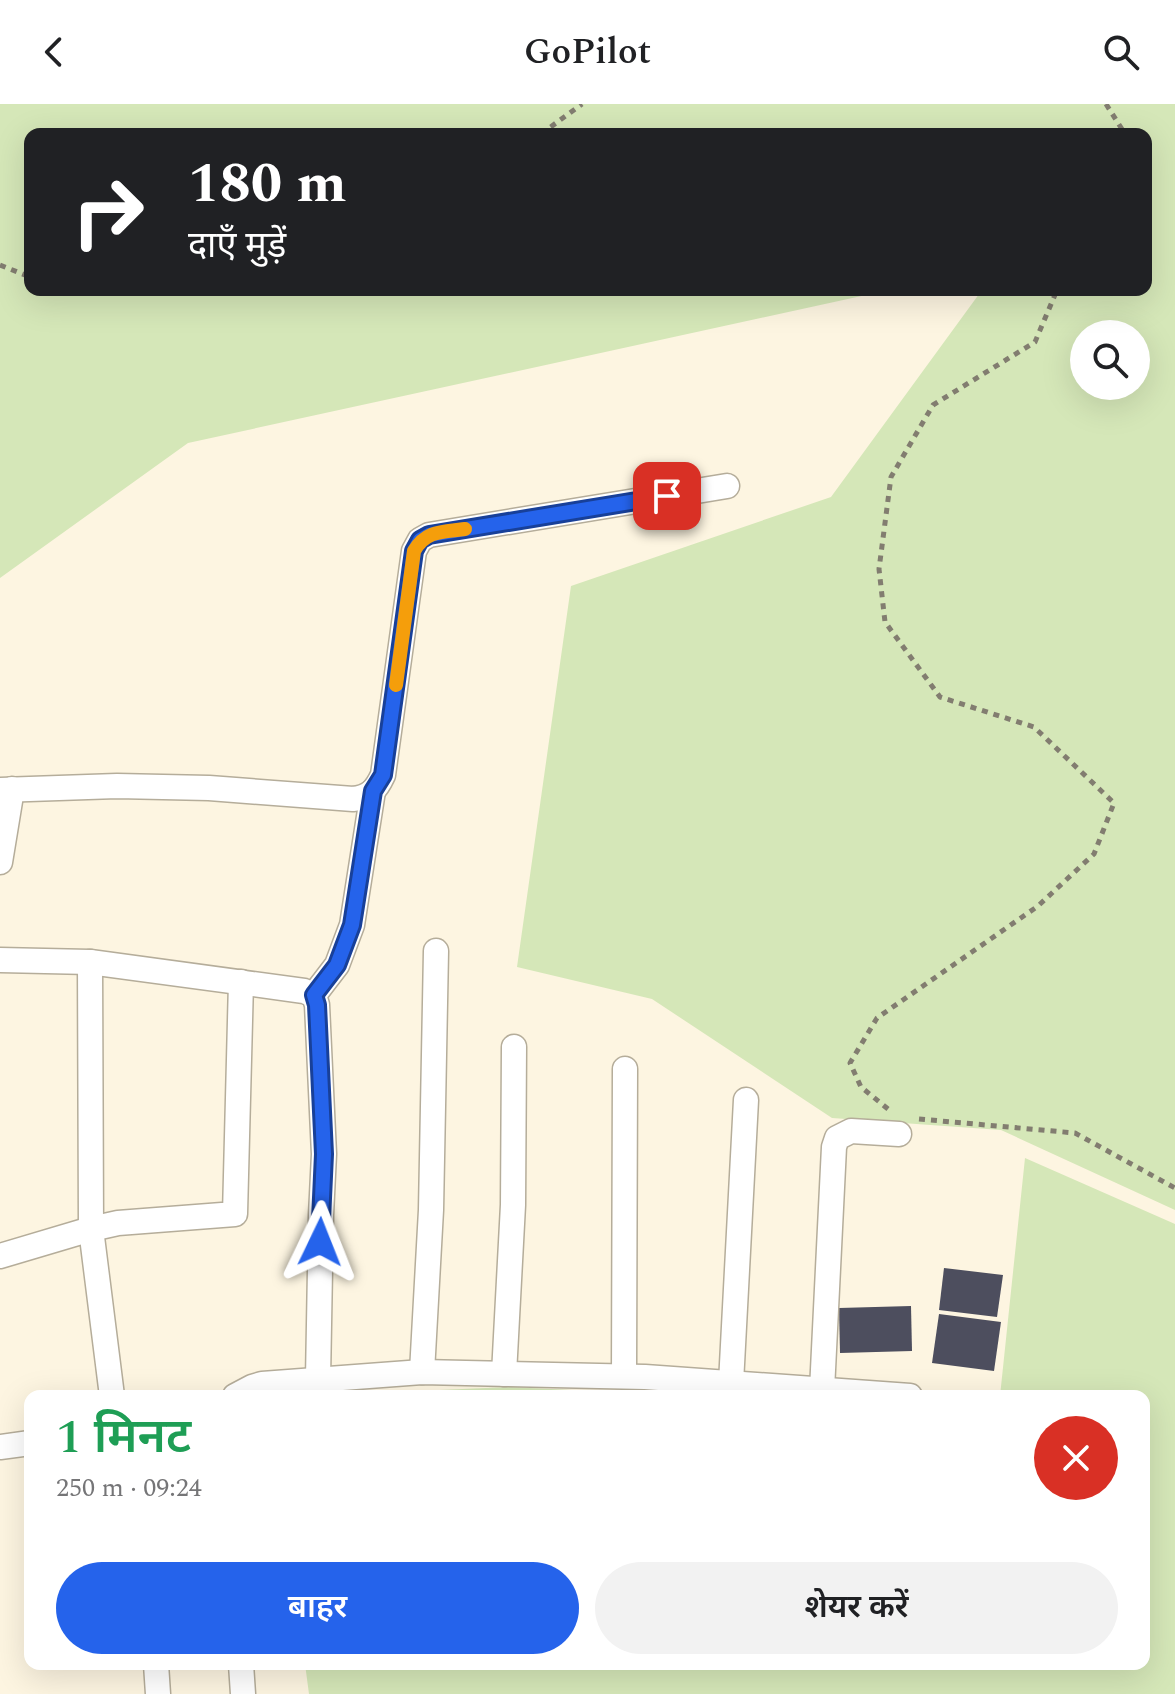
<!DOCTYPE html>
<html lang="hi">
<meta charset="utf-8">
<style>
body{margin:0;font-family:Spectral,"Noto Sans Devanagari",serif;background:#f2f2f2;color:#202124;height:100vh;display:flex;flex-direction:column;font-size:30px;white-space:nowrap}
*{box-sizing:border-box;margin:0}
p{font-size:26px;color:#757577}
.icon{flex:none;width:44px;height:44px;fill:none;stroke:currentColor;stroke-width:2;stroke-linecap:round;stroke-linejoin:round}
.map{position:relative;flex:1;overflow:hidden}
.details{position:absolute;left:24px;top:1286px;width:1126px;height:280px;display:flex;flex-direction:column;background:#fff;border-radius:16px;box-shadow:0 8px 32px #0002}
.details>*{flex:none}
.top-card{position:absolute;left:24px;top:24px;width:1128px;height:168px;border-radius:16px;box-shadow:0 8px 32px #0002;background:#202124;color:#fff;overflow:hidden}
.buttons{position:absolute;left:1070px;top:216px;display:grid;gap:16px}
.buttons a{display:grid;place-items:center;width:80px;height:80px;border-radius:50%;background:#fff;box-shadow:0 8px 32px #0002;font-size:40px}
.pin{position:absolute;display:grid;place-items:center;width:68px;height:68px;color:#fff;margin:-34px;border-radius:16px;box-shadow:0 4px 12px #0006}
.me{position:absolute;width:88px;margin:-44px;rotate:2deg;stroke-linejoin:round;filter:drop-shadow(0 0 6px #0008)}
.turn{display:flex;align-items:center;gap:28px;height:168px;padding:0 32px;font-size:36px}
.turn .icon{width:104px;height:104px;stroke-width:2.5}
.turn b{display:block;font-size:56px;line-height:68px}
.round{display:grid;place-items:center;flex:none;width:84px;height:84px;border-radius:42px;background:#f2f2f2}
.summary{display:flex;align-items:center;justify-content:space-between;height:136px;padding:0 32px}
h1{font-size:48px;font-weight:600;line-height:60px;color:#1e9e55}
.cta{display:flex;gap:16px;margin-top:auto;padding:16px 32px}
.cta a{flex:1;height:92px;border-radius:48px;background:#2563eb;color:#fff;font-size:32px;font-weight:600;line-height:92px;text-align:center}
.cta a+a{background:#f2f2f2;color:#202124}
header{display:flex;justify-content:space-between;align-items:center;height:104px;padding:0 32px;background:#fff;font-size:36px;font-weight:600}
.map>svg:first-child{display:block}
.green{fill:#d5e7b8;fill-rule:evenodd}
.building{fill:#4d4e5e}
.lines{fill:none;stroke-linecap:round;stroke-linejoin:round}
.street-casing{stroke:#b5ad9a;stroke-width:27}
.path{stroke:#827d70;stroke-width:5;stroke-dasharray:6 6;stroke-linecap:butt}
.street{stroke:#fff;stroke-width:24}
.route-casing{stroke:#184099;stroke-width:20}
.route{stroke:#2563eb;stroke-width:14}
.slow{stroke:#f59e0b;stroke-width:14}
</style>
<header><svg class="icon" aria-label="back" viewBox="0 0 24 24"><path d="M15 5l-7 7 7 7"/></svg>GoPilot<svg class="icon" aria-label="search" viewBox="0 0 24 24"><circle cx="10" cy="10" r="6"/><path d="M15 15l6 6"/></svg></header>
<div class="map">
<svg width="1175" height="1590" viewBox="0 0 1175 1590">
<rect width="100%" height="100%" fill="#fdf5e1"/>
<g class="green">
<path d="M0,0H1175V1106L1001,1026L832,1014L652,895L517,863L571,482L831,393L982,186H1146V30H30V186H889L188,339L0,474ZM1084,230H1136V282H1084Z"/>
<path d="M1025,1054L1175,1120V1590H309L305,1560H1144V1292H1000Z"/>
<path d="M509,1283L697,1292H311L323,1291Z"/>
</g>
<g class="building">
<path d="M944,1164L1003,1171L997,1213L939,1206Z"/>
<path d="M911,1202L912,1247L840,1249L839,1204Z"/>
<path d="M939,1210L1001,1218L994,1267L932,1259Z"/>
</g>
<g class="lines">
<defs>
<g id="street">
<path d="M0,686L117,682L209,684L353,695C370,693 376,686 383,671L414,447L420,436L429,431L727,382"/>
<path d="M0,758L12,685"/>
<path d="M0,856L90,858L304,887L314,891"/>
<path d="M90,858L91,1125L112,1292"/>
<path d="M314,891L317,901L324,1050L321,1111L318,1275"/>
<path d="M314,891L337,861L352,821L373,687"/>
<path d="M0,1152L91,1125L118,1119L235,1110L241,878"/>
<path d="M422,1268L431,1106L436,847"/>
<path d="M504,1270L513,1101L514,943"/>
<path d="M624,1272L625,965"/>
<path d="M731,1279L746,996"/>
<path d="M822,1286L834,1043L837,1034L851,1027L899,1030"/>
<path d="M235,1292L252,1283L262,1280L422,1268L645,1273L910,1292"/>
<path d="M0,1343L30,1339"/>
<path d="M156,1560L158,1590"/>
<path d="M241,1560L243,1590"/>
</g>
</defs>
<use href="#street" class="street-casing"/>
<g class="path">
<path d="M1106,0L1125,30"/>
<path d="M541,30L582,0"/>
<path d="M0,161L30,173"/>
<path d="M62,186L219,188L224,186"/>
<path d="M888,1005L861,983L850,959L877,914L1038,802L1094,750L1114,699L1034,623L940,593L885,518L879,465L891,373L933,301L1035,238L1057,186"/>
<path d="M919,1015L1075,1029L1175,1084"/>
</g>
<use href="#street" class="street"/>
</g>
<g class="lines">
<defs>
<path id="route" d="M320,1138L324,1050L317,901L314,891L337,861L352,821L373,687L383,671L414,447L420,436L429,431L667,392"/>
</defs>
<use href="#route" class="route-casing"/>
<use href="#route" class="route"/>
<path class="slow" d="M396,581L414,447C426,426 443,428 465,425"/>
</g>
</svg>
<div class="buttons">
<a><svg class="icon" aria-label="search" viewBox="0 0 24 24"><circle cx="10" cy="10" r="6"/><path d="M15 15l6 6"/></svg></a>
</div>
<div class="pin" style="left:667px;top:392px;background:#d93025"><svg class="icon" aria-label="arrive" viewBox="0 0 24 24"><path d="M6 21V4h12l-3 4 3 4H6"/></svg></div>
<svg class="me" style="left:320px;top:1138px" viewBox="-20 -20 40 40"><path d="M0-17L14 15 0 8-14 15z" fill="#2563eb" stroke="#fff" stroke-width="4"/></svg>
<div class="top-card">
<div class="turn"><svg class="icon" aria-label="right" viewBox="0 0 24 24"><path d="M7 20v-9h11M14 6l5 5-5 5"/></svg><div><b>180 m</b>दाएँ मुड़ें</div></div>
</div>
<section class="details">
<div class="summary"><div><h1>1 मिनट</h1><p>250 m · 09:24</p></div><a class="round" style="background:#d93025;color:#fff"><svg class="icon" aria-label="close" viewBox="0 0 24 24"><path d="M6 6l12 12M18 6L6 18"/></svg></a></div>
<div class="cta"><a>बाहर</a><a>शेयर करें</a></div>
</section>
</div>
